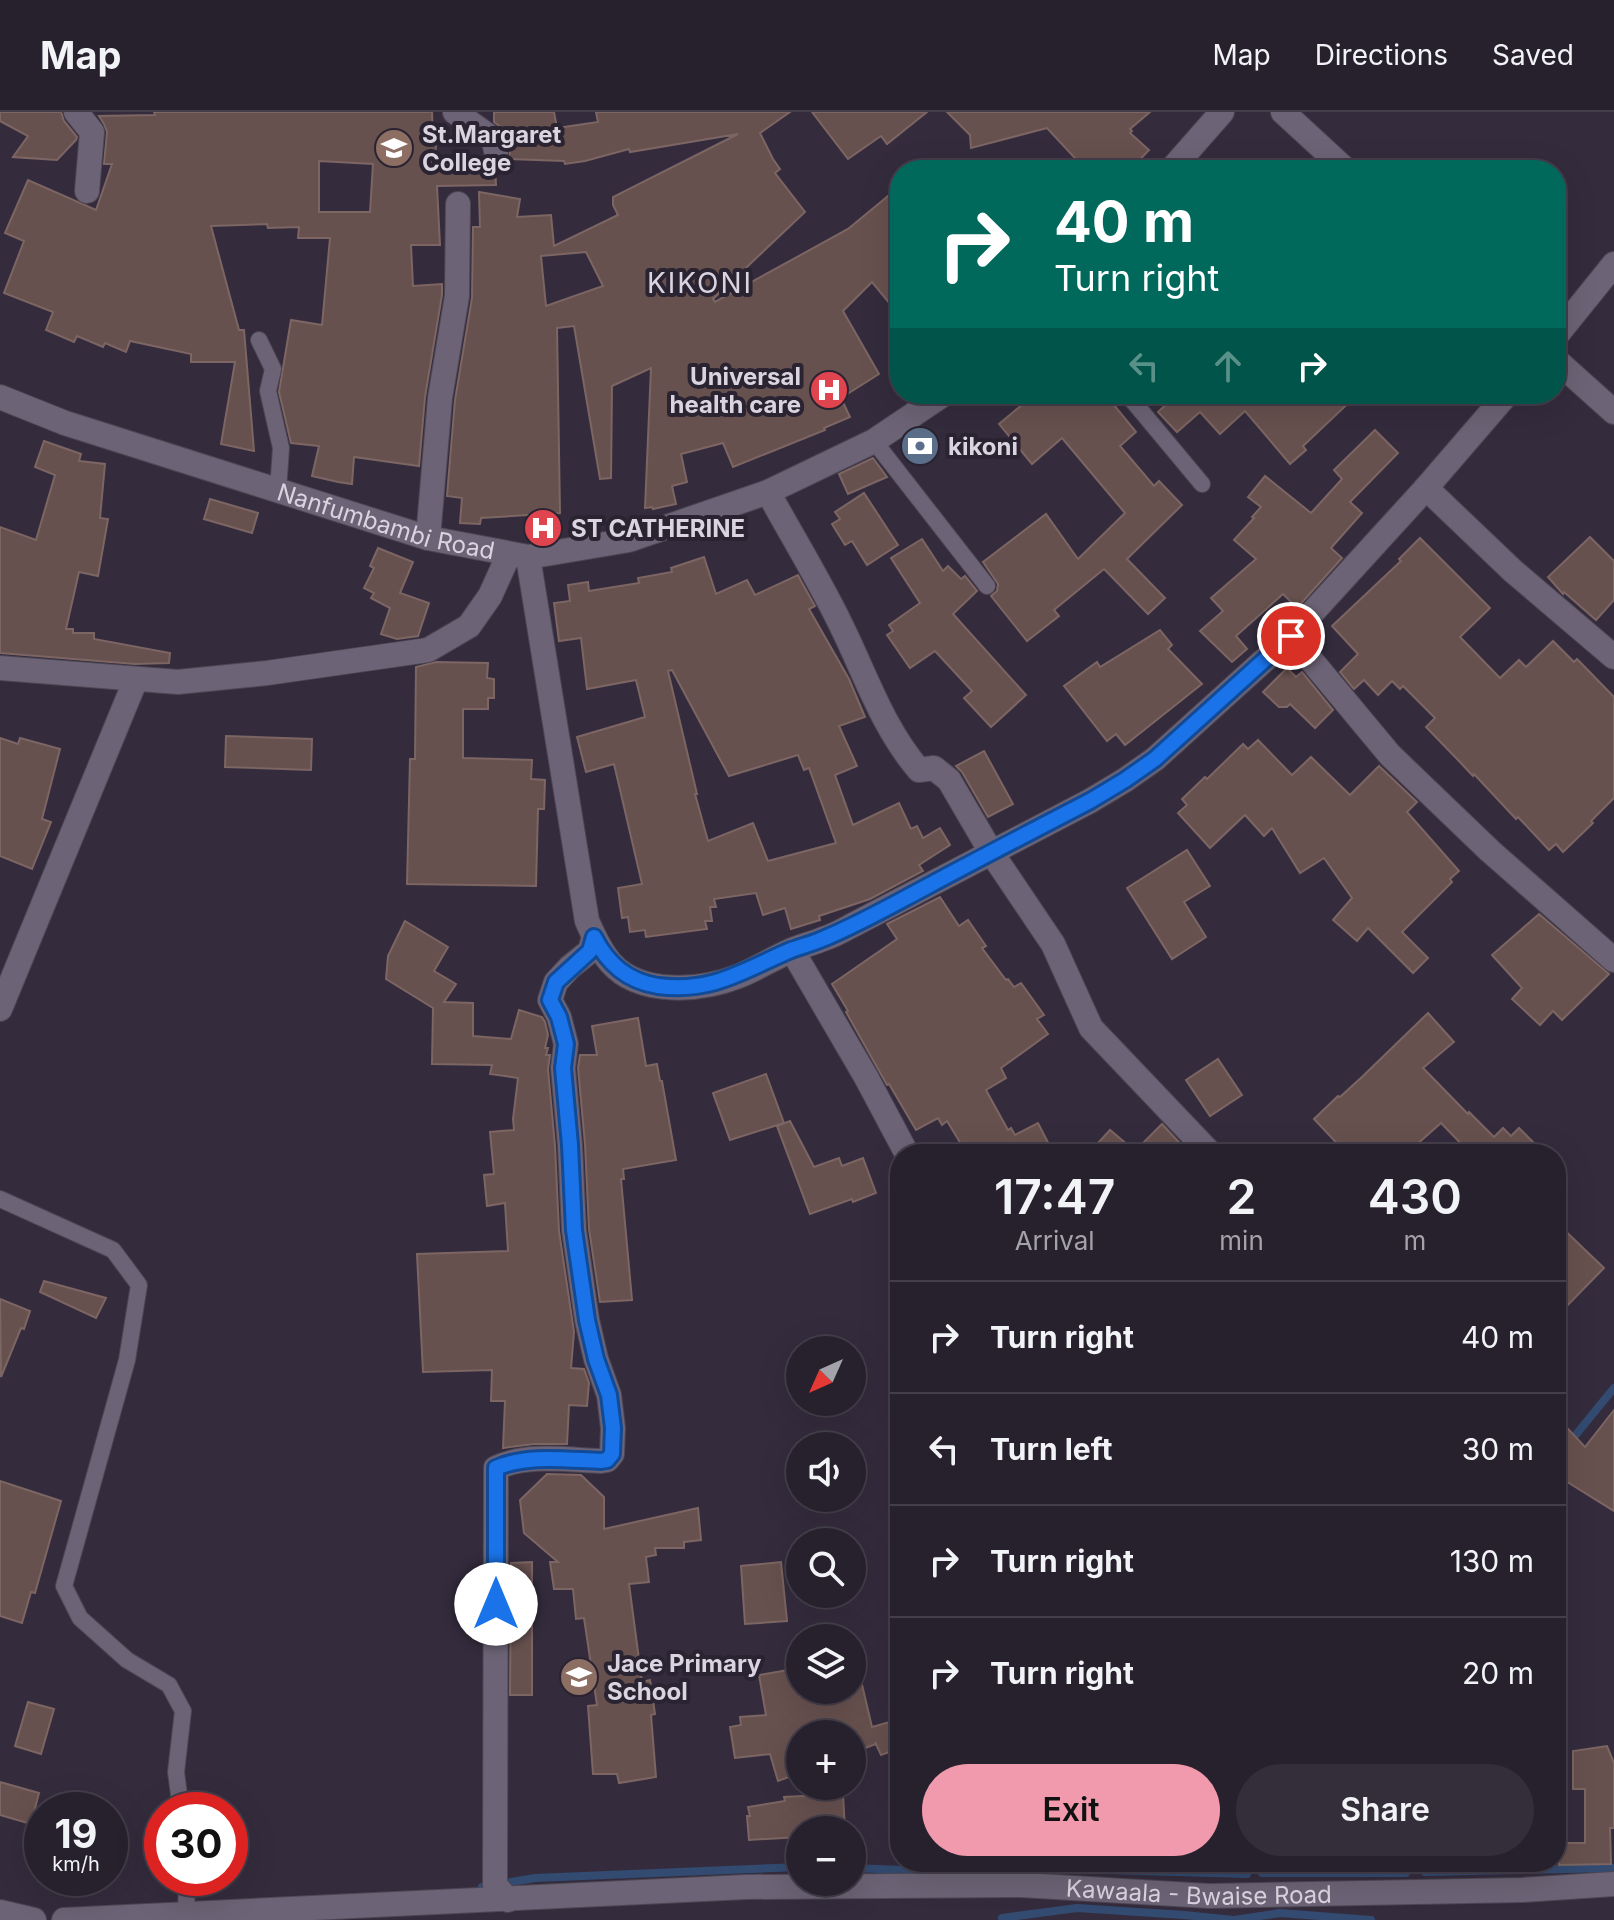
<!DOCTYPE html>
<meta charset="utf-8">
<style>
body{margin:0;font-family:Inter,sans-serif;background:#332e3a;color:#f1f3f6;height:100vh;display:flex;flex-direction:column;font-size:30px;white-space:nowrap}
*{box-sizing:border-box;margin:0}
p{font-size:26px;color:#a4a3aa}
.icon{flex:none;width:44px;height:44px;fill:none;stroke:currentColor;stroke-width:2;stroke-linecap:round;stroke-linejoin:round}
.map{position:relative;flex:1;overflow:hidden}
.panel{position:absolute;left:890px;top:1032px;width:676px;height:728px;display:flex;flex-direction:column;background:#27212e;border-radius:32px;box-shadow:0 8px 32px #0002,0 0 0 2px #433e4a}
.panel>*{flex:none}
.banner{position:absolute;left:890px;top:48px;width:676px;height:244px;border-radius:32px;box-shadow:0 8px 32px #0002,0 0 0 2px #433e4a;background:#00695c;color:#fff;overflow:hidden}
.needle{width:52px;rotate:225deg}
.buttons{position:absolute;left:786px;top:1224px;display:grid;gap:16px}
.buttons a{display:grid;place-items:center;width:80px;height:80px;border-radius:50%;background:#27212e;box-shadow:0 8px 32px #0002,0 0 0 2px #433e4a;font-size:40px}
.speed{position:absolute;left:24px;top:1680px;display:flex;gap:16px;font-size:40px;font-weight:700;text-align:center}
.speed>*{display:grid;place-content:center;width:104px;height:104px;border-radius:50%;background:#27212e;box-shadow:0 8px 32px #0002,0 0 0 2px #433e4a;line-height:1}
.speed small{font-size:20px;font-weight:400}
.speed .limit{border:12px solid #d22;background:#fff;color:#111}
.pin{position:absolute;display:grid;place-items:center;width:68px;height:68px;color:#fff;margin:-34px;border:4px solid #fff;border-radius:50%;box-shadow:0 2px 8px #0007}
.me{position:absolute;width:88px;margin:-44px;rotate:0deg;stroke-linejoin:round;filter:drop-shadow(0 0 6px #0008)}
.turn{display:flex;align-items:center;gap:28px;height:168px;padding:0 32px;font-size:36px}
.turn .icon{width:104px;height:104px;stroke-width:2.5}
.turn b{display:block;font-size:56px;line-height:68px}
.lanes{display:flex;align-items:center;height:76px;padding:0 32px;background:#0003;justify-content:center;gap:40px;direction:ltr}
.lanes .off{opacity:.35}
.eta{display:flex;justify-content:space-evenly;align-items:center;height:136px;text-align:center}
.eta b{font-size:48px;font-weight:600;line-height:56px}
.primary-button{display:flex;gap:16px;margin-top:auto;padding:16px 32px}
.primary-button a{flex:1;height:92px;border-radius:48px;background:#f29aad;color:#111;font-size:32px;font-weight:600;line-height:92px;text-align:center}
.primary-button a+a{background:#332e3a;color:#f1f3f6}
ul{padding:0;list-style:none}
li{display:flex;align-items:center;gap:24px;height:112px;padding:0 32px;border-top:2px solid #433e4a}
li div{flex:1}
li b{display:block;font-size:30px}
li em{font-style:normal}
header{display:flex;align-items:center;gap:48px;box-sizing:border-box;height:112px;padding:0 40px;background:#27212e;border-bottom:2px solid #433e4a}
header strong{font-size:38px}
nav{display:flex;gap:44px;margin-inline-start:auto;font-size:28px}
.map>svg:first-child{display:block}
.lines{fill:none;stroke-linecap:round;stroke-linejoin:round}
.stream{stroke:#334b71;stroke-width:8}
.building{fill:#67514f;stroke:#7c6563;stroke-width:2;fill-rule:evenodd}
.lane-casing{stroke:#4d4754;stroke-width:18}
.street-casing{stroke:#4d4754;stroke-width:26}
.secondary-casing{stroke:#4d4754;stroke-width:26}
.lane{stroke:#6c6476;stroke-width:16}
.street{stroke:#6c6476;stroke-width:24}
.secondary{stroke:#6c6476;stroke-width:24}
.route-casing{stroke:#114b97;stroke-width:20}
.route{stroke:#1a73e8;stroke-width:14}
.labels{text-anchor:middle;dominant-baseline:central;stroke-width:8;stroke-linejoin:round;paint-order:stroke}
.poi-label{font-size:24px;font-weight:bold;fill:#d9d4df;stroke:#2a2332;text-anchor:start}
.street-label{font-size:24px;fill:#d9d4df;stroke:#2a2332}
.quarter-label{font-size:28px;letter-spacing:2px;fill:#d9d4df;stroke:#2a2332}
</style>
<header>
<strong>Map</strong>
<nav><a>Map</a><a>Directions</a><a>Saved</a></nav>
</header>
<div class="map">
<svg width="1614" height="1808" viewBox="0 0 1614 1808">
<rect width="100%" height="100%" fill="#342c3d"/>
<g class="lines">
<g class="stream">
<path d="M1556,1347L1614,1276"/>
<path d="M852,1756L928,1759"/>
<path d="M936,1757L1108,1758L1247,1762"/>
<path d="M1425,1760L1614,1756"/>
<path d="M1262,1761H1406"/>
<path d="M482,1775L535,1766L800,1755"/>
<path d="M1003,1808L1002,1806L1077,1796L1184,1803L1234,1808L1280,1801L1371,1808"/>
</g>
</g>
<g class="building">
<path d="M0,0H61L64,9L77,25L76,28L57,48L13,45L28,24L0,9Z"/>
<path d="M154,0H432L433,31L436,32L435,50H438V53L489,52L495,54L496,73L437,74L440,133H411L413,174L442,172V183L425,285L419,354L354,345L352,372L338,370L312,364L319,334L291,331L279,280L291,208L322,213L330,126H298L299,115L268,116L267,112L211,114L239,218H244L254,339L221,332L235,250H191V242L130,229L126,240L105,231L103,235L77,224L74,230L46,218L53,200L4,181L24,129L5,121L28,68L96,98L112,52H104L107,20L104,12L99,4L155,3ZM319,49L373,52L370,100H319Z"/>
<path d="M494,0H554L557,16L598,10L596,0H790L760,21L773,47L780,57L775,61L805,100L713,187L715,190L848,117L900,74V204L872,170L843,199L879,262L841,286L850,305L824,316L825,318L733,355L723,331L681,342L687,370L672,374L676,392L653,397L652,395L645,396L651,256L612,274L611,366L600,367L574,214L557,216L560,401L481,406L480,412L460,411L462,386L447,384L455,288L472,186L473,115H480L479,80L520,87L517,105L551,103L554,134L618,103L613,93V85L738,22L630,40L629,37L585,49L565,52L564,49L508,47L511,37L509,27L502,16L494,10ZM586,140L603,174L546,194L541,144Z"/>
<path d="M812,0H927L887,32L881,24L848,47Z"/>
<path d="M947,0H1150L1130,17L1132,19L1130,21L1149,38L1130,58H1086L1047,16L971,36L970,23Z"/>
<path d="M1035,282H1105L1136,320L1120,334L1154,374L1159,369L1182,393L1127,447L1165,486L1148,502L1104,457L1054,498L1059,504L1027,529L991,484L997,479L998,472L983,450L1046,402L1078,447L1125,401L1062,326L1032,352L999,312Z"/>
<path d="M1177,282H1358L1303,334L1306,338L1290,352L1245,299L1220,322L1200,300L1177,320L1158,300Z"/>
<path d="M1375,318L1398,341L1350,390L1362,401L1331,436L1342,446L1297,496L1283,482L1236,524L1247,537L1232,550L1200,519L1223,499L1211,486L1256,447L1234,428L1254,406L1252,405L1261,395L1248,385L1265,364L1311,401L1342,367L1334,358Z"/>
<path d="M44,329L81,342L79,349L105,352L100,406L108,407L98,464L79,460L66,517H73V521H94V527L170,541L169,551L135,552L0,541V415L36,428L55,363L35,355Z"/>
<path d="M873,346L887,365L848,382L839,362Z"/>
<path d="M864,381L898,433L867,453L852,429L845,433L832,412L840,407L835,400Z"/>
<path d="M210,387L258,401L252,421L204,407Z"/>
<path d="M1590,425L1614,449V488L1596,508L1564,480L1563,482L1548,465Z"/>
<path d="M1420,426L1490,496L1460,525L1500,566L1519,548L1526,555L1553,529L1574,550L1577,547L1614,585V686L1591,709L1593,711L1563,740L1556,732L1549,738L1518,705L1516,707L1474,662L1473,664L1458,648L1426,615L1435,606L1403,574L1400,577L1392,569L1378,583L1364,568L1354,577L1340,560L1358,542L1332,514L1401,449L1399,447Z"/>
<path d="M922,427L943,459L948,454L961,467L965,464L977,479L953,502L1026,583L991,615L964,586L972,579L935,539L910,556L887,523L893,519L889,513L920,491L891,446Z"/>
<path d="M378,436L413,450L400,481L429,491L418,524L397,527L381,522L390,496L371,486L374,481L364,476L374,456L370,454Z"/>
<path d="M704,445L716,482L747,468L755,483L798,463L801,469L815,494L809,497L849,567L865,605L839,614L857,654L835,663L853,713L899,691L911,717L917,714L923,726L940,716L950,733L919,753L923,759L870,787L819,804L820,808L791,817L785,796L763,803L756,781L714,787L716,795H710L712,809H705L707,817L646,825L645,818L630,820L628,805L622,806L618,776L642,772L614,652L586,660L577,625L645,605L636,568L587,577L581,526L559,529L554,491L570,489L568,473L588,470L589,479L639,471L638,466L672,460L671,456ZM672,558L729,664L798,643L804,658L809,656L836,731L768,749L753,711L708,729L695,682H697L668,559Z"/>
<path d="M1160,518L1172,533L1168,537L1202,572L1125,633L1116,622L1107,629L1064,574L1097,550L1100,555Z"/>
<path d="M436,550L488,551L487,566L494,567V586H488V597H463V646L532,648L531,667L545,668L544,697H538L536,774L407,772L410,647H415L416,555Z"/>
<path d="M1287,556L1296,565L1302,560L1333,598L1315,616L1290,592L1287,595H1279L1263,580Z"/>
<path d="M226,624L312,627L311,658L225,655Z"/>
<path d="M0,626L18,632L20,626L60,637L42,707L51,710L32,757L0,744Z"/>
<path d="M1258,628L1292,663L1311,645L1350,683L1379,654L1417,690L1407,700L1459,759L1450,767L1452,770L1402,820L1428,846L1413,861L1368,816L1357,829L1333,808L1352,786L1324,746L1300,761L1272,716L1264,724L1245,703L1210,736L1178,701L1187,693L1182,687L1205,665L1207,667L1243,632L1248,637Z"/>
<path d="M984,639L1013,692L988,705L962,660L956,654Z"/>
<path d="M1187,738L1210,774L1184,790L1206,825L1172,847L1127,776Z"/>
<path d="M940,785L959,814L968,808L986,834L982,836L1006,868L1008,867L1014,875L1021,871L1044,903L1037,907L1048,922L1001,956L1006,966L986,978L1008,1018L1011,1016L1015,1023L1038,1011L1054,1042H967L947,1009L942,1013L938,1006L916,1018L889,972L887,973L846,900L848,899L832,872L897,827L887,812Z"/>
<path d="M1539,802L1609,862L1562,908L1553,899L1540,913L1512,887L1522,876L1492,843Z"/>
<path d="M405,809L448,835L434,859L456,872L444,890L473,891V924L511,927L519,898L542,905L545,910L548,923L545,936H548L546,943H550L548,957L555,1034L559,1119L574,1220L571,1256L584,1257L589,1271L587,1294L569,1293L567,1332H534L503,1336L505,1289H491L492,1258L423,1260L417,1142L508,1139L505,1091L487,1094L484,1063L494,1062L490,1020L514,1018L513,1007L518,966L490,962L492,953L432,952L433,896L386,867L388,844Z"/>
<path d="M1428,901L1454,930L1423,956L1468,1002L1469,1000L1494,1025L1503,1016L1511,1024L1519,1016L1545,1042H1471L1441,1011L1406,1042H1347L1314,1007L1338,984L1340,985L1363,964Z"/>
<path d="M638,906L646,954L657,952L660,969H662L676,1048L623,1057L624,1067H621L632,1188L600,1190L589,1117L585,1032L578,956L580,943H597L592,914Z"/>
<path d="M1218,947L1242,983L1210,1004L1186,968Z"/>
<path d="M766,962L784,1011L730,1028L713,981Z"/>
<path d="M790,1009L814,1055L839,1046L842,1054L863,1046L876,1081L853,1090L852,1087L810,1102L777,1014Z"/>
<path d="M1162,1012L1190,1042H1088L1110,1018L1135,1039Z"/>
<path d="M1556,1110L1604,1156L1556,1205Z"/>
<path d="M44,1169L106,1186L96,1206L40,1180Z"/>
<path d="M0,1187L30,1199L24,1217L21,1216L1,1265Z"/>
<path d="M1614,1298V1399L1556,1363V1304L1585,1335Z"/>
<path d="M547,1362L581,1363L604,1385V1417L698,1396L701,1428L684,1430V1436H655L656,1443L646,1445L649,1470L629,1472L642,1570L650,1568L655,1602L651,1603L656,1665L619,1671L617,1662H593L588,1594L597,1593L584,1506L576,1507L573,1477H554L550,1450H558L524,1421L520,1388Z"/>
<path d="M0,1369L61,1389L35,1481L31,1480L22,1511L0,1504Z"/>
<path d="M532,1450V1583H510L511,1451Z"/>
<path d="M781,1450L787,1509L745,1512L741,1454Z"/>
<path d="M800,1556V1578H852V1565L860,1564L872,1615L900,1607V1636L881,1643L875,1630L876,1632L852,1641V1622H800V1661L778,1669L770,1642L735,1646L730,1615L741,1613L740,1605L766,1603L759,1563Z"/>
<path d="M28,1590L54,1597L41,1642L15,1634Z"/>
<path d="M1607,1634L1614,1651V1716H1610L1611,1752L1559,1753V1731H1585V1677H1573V1639Z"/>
<path d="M0,1670L39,1681L31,1712L0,1703Z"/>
<path d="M843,1682L845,1718H800V1725L749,1728L747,1704H750L748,1695L785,1689L784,1685Z"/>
</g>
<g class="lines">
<defs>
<g id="lane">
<path d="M259,228L273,257L268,279L281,336L278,378"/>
<path d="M1127,282L1202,372"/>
<path d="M874,329L987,474"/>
<path d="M0,1087L113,1138L139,1173L127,1248L64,1474L80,1506L127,1548L169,1573L183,1599L176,1660L181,1698"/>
<path d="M186,1802L187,1766"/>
</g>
<g id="street">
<path d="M76,0L92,20L87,79"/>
<path d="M455,0L490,25L494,30L496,39"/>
<path d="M1283,0L1346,58"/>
<path d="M1556,224L1614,152"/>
<path d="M1556,248L1614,300"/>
<path d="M1426,376L1513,459L1614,545"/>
<path d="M768,380C792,424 818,466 840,511C865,561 882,615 919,658L934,656L949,668L991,740L1053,832L1091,916L1211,1042"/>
<path d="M428,426L440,286L457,184L458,92"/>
<path d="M528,445L587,809C594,824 600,839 611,851C640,884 702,879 739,864C756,857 772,847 788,840C799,834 812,832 823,827C833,824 842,819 851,814L1090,689L1125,668L1155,647L1291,524L1426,376L1507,282"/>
<path d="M1291,524L1390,643L1490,739L1614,848"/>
<path d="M0,556L178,570L267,561L428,538L469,514L490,484L509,442"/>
<path d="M792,838L866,965L907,1042"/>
<path d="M0,897L136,567"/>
<path d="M508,1788L495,1773L496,1356C527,1341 568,1348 601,1349L607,1348L612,1342L613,1316L609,1283L596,1247L587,1208L574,1118L570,1033L563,956L566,932L559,905L550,888L556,870L570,855L590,839L594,825"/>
<path d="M0,1800L34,1808"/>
<path id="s1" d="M64,1808L746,1775L1021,1773L1209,1784L1522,1778L1614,1772"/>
</g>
<g id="secondary">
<path d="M1171,58L1222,0"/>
<path id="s2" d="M0,285L65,311L428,426L528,445L629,428L768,380L874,329L944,282"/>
</g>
</defs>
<use href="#lane" class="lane-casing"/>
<use href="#street" class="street-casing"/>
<use href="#secondary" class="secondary-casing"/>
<use href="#lane" class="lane"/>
<use href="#street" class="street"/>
<use href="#secondary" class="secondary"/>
</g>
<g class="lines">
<defs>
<path id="route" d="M496,1492V1356C527,1342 568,1348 601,1349L607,1348L612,1342L613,1316L609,1283L596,1247L587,1208L574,1118L570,1033L563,956L566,932L559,905L550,888L556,870L590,839L594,825C608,852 627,869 658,874C713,881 744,858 791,838C802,834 814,831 825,826C861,811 894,792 928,774C982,745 1036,717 1090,689L1125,668L1155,647L1291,524"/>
</defs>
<use href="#route" class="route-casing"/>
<use href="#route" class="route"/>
</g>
<defs>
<symbol id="school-disc" viewBox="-11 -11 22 22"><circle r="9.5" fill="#8d6e63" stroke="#2a2332"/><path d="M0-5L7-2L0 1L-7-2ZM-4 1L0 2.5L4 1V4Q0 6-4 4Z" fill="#fff"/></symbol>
<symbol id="hospital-disc" viewBox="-11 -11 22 22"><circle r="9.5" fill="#e0444e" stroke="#2a2332"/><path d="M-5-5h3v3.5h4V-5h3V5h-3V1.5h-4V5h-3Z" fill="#fff"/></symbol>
<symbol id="bank-disc" viewBox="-11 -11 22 22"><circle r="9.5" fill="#5c6f8a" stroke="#2a2332"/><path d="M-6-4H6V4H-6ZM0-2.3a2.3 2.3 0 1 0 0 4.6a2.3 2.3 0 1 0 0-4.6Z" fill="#fff"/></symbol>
</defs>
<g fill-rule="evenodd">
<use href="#school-disc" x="372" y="14" width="44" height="44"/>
<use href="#hospital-disc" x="807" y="256" width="44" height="44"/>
<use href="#bank-disc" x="898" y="312" width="44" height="44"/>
<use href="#hospital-disc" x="521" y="394" width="44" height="44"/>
<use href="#school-disc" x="557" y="1543" width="44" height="44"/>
</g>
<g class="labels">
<g class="poi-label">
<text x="422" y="22">St.Margaret<tspan x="422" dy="28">College</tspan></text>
<text x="801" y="264" text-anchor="end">Universal<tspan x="801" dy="28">health care</tspan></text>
<text x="948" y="334">kikoni</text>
<text x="571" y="416">ST CATHERINE</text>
<text x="607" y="1551">Jace Primary<tspan x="607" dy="28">School</tspan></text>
</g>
<g class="street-label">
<text stroke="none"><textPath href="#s2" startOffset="406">Nanfumbambi Road</textPath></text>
<text stroke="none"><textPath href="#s1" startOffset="1136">Kawaala - Bwaise Road</textPath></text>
</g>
<g class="quarter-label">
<text x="700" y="171">KIKONI</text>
</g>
</g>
</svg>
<div class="buttons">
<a><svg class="needle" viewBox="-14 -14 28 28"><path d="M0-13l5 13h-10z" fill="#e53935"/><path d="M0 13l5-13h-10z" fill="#a4a3aa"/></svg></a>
<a><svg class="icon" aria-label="sound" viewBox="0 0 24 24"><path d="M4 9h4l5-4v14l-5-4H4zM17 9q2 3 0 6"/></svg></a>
<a><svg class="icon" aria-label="search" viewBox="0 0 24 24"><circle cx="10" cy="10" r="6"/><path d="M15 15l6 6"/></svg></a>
<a><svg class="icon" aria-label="layers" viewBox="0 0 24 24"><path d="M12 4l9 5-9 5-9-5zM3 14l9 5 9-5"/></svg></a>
<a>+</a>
<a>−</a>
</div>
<div class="speed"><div>19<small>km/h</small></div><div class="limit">30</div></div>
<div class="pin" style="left:1291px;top:524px;background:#d93025"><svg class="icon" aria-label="arrive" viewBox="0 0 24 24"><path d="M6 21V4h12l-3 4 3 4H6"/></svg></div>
<svg class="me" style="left:496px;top:1492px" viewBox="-20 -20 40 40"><circle r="19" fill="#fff"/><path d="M0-13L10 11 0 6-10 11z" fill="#1a73e8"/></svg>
<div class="banner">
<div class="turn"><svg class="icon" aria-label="right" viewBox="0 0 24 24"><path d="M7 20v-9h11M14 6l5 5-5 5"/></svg><div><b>40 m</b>Turn right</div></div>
<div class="lanes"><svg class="icon off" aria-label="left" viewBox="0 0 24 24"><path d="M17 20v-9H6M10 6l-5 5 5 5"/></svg><svg class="icon off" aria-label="ahead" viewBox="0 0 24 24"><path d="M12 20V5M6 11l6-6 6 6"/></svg><svg class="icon" aria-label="right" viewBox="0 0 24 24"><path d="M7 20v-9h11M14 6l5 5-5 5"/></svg></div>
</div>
<section class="panel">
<div class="eta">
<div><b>17:47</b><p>Arrival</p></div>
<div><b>2</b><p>min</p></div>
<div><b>430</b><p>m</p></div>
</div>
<ul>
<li><svg class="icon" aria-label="right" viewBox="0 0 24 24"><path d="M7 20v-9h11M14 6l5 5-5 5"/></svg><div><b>Turn right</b></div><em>40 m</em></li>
<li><svg class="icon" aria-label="left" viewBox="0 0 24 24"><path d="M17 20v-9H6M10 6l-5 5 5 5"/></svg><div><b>Turn left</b></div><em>30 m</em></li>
<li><svg class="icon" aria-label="right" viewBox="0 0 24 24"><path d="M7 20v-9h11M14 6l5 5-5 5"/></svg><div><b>Turn right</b></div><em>130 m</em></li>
<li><svg class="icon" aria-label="right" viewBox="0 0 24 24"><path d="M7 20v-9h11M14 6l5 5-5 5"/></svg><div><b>Turn right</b></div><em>20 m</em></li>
</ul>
<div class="primary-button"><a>Exit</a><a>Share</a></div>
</section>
</div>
